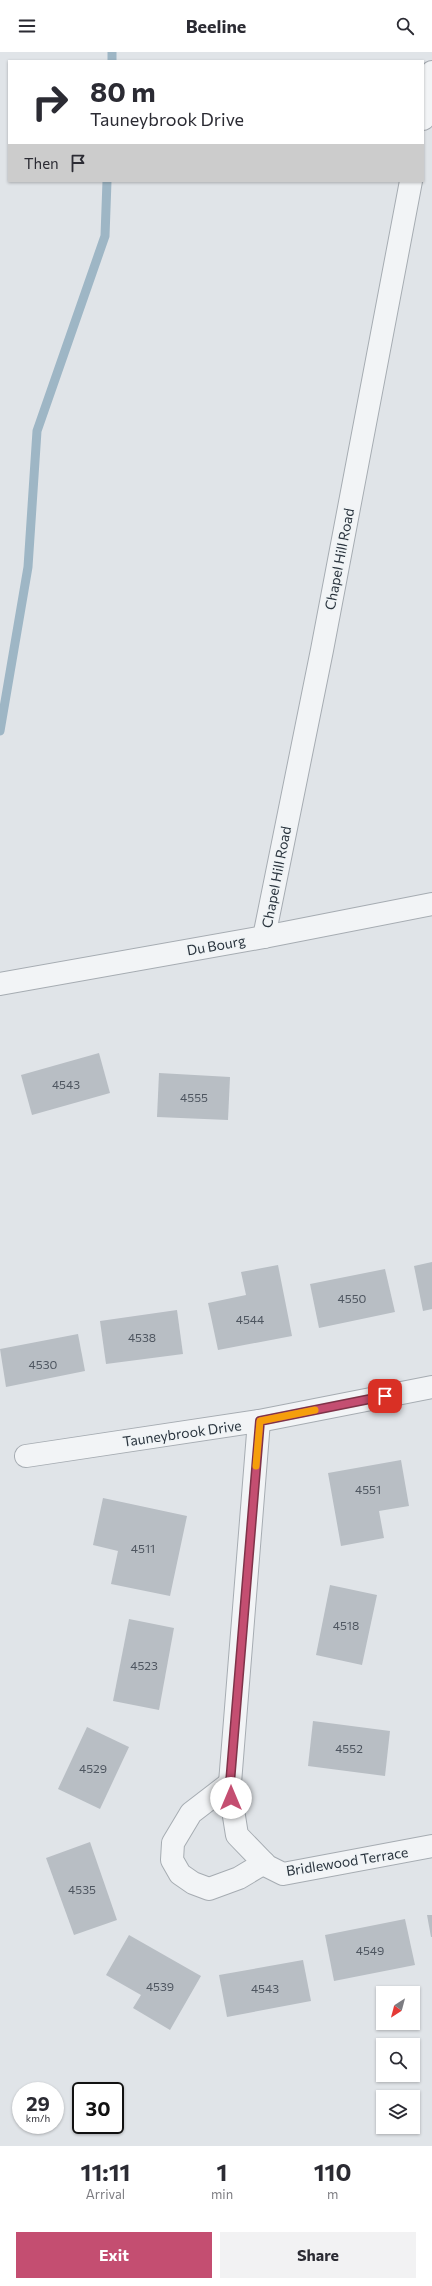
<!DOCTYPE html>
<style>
body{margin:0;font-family:Commissioner,sans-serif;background:#f2f2f3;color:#2b2b33;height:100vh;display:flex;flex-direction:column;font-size:15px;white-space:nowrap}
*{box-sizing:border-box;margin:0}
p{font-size:13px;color:#7c7c81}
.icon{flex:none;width:22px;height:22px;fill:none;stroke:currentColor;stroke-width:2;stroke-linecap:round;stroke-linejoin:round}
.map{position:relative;height:2094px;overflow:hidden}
.sheet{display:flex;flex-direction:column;background:#fff;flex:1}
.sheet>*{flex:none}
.guide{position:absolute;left:8px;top:8px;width:416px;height:122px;border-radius:0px;box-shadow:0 1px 3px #0004;background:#fff;color:#2b2b33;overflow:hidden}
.needle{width:26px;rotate:216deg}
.tools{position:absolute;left:376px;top:1934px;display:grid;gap:8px}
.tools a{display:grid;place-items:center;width:44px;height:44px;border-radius:0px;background:#fff;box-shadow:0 1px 3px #0004;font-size:20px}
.speed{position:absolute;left:12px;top:2030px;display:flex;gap:8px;font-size:20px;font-weight:700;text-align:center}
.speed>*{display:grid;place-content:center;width:52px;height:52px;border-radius:50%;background:#fff;box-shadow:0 1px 3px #0004;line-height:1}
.speed small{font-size:10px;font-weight:400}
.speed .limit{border:2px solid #111;border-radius:6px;background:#fff;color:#111}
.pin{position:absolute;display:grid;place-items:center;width:34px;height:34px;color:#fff;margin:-17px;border-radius:8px;box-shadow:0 2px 6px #0006}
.me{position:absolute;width:44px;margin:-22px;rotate:0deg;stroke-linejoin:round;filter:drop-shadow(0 0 3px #0008)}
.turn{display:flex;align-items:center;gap:14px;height:84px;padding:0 16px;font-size:18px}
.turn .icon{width:52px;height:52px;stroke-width:2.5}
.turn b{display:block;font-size:28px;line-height:34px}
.then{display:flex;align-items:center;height:38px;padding:0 16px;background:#0003;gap:8px;font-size:15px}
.eta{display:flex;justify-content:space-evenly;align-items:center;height:68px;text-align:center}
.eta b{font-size:24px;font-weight:700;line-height:28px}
.button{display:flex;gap:8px;margin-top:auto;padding:8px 16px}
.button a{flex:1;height:46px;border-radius:0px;background:#c44e71;color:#fff;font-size:16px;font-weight:700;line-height:46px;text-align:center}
.button a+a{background:#f2f2f3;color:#2b2b33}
header{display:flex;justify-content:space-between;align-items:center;height:52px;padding:0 16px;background:#fff;font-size:18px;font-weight:700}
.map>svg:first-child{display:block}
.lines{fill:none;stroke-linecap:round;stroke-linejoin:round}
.stream{stroke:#9eb6c5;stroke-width:9}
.building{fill:#b8bec4}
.minor-casing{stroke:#a6acb2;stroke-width:24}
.minor{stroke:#f2f4f6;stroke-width:22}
.route-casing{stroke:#7f3349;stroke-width:10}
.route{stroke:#c44e71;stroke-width:7}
.slow{stroke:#f59e0b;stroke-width:7}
.labels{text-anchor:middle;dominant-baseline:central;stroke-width:3;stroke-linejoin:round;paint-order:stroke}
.number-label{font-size:12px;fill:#4e5660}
.street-label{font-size:14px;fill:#2a343e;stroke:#eff3f5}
</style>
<header><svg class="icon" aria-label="menu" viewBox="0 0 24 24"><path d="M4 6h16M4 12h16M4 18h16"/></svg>Beeline<svg class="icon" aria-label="search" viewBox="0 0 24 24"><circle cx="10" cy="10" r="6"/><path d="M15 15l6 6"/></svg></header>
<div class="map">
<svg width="432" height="2094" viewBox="0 0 432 2094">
<rect width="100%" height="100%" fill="#e0e4e8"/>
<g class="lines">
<g class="stream">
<path d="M112,9V0"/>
<path d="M0,679L28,515L37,379L105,184L107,129"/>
</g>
</g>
<g class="building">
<path d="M99,1001L110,1041L32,1063L21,1023Z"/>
<path d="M159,1021L230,1025L228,1068L157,1065Z"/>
<path d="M432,1210V1257L423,1259L414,1214Z"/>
<path d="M278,1213L292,1284L218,1298L208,1251L246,1243L241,1220Z"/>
<path d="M385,1217L395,1260L319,1276L310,1232Z"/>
<path d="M177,1258L183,1302L106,1312L100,1269Z"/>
<path d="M78,1282L85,1319L6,1335L0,1297Z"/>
<path d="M401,1408L409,1454L379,1459L384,1486L341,1494L328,1421Z"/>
<path d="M103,1446L187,1464L170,1544L111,1532L118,1499L93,1493Z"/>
<path d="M330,1533L377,1543L362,1613L316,1603Z"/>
<path d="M129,1567L174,1576L159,1658L113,1649Z"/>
<path d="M313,1669L390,1679L385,1724L308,1714Z"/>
<path d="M87,1675L129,1695L100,1757L58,1737Z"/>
<path d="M90,1790L117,1868L74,1883L46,1806Z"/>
<path d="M427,1863H432V1885H431Z"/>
<path d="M405,1867L415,1913L334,1929L325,1883Z"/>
<path d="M129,1883L201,1924L170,1978L133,1956L141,1943L106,1923Z"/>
<path d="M303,1908L311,1949L227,1965L219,1923Z"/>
</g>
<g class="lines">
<defs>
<g id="minor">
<path d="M423,67L432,20"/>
<path d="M264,885L322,598L411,129"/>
<path d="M0,932L264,885L432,852"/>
<path d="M259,1369L230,1731L229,1733L237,1783L267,1814L283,1822L432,1794"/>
<path d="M26,1404L259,1369L432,1335"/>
<path d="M230,1731L191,1761L173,1791L172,1808L180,1822L193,1831L209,1837L239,1826L264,1811"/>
</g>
</defs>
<use href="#minor" class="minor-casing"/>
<use href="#minor" class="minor"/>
</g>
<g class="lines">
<defs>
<path id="route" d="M231,1746L228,1733L230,1731L260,1369L385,1344"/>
</defs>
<use href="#route" class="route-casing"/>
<use href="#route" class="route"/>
<path class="slow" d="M256,1414L260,1369L315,1358"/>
</g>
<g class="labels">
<g class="number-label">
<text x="66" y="1032">4543</text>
<text x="194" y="1045">4555</text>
<text x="352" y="1246">4550</text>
<text x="250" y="1267">4544</text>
<text x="142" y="1285">4538</text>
<text x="43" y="1312">4530</text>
<text x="368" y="1437">4551</text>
<text x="143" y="1496">4511</text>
<text x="346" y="1573">4518</text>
<text x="144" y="1613">4523</text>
<text x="349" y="1696">4552</text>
<text x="93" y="1716">4529</text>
<text x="82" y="1837">4535</text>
<text x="370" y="1898">4549</text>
<text x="160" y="1934">4539</text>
<text x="265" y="1936">4543</text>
</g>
<g class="street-label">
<text transform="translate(339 507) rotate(-79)">Chapel Hill Road</text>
<text transform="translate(276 825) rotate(-79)">Chapel Hill Road</text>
<text transform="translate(216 893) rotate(-10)">Du Bourg</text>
<text transform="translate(182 1381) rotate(-8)">Tauneybrook Drive</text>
<text transform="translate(347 1809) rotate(-9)">Bridlewood Terrace</text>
</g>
</g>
</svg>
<div class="tools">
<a><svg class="needle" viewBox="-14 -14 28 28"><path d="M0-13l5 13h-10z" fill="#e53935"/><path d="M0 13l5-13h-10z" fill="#7c7c81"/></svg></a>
<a><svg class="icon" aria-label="search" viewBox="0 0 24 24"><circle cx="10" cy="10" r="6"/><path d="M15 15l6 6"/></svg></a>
<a><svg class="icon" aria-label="layers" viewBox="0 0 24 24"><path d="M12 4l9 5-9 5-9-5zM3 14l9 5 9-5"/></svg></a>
</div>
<div class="speed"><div>29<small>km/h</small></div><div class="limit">30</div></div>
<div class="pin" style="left:385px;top:1344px;background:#d93025"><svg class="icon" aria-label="arrive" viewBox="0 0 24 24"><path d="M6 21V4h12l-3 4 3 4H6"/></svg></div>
<svg class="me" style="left:231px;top:1746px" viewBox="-20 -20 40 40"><circle r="19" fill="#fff"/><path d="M0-13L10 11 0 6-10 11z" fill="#c44e71"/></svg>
<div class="guide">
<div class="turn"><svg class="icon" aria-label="right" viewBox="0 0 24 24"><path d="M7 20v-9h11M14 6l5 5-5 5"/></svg><div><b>80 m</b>Tauneybrook Drive</div></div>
<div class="then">Then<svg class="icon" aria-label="arrive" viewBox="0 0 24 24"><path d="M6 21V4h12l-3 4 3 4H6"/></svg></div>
</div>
</div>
<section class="sheet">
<div class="eta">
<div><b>11:11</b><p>Arrival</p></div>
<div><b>1</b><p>min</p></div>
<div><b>110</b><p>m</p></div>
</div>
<div class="button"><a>Exit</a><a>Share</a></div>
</section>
